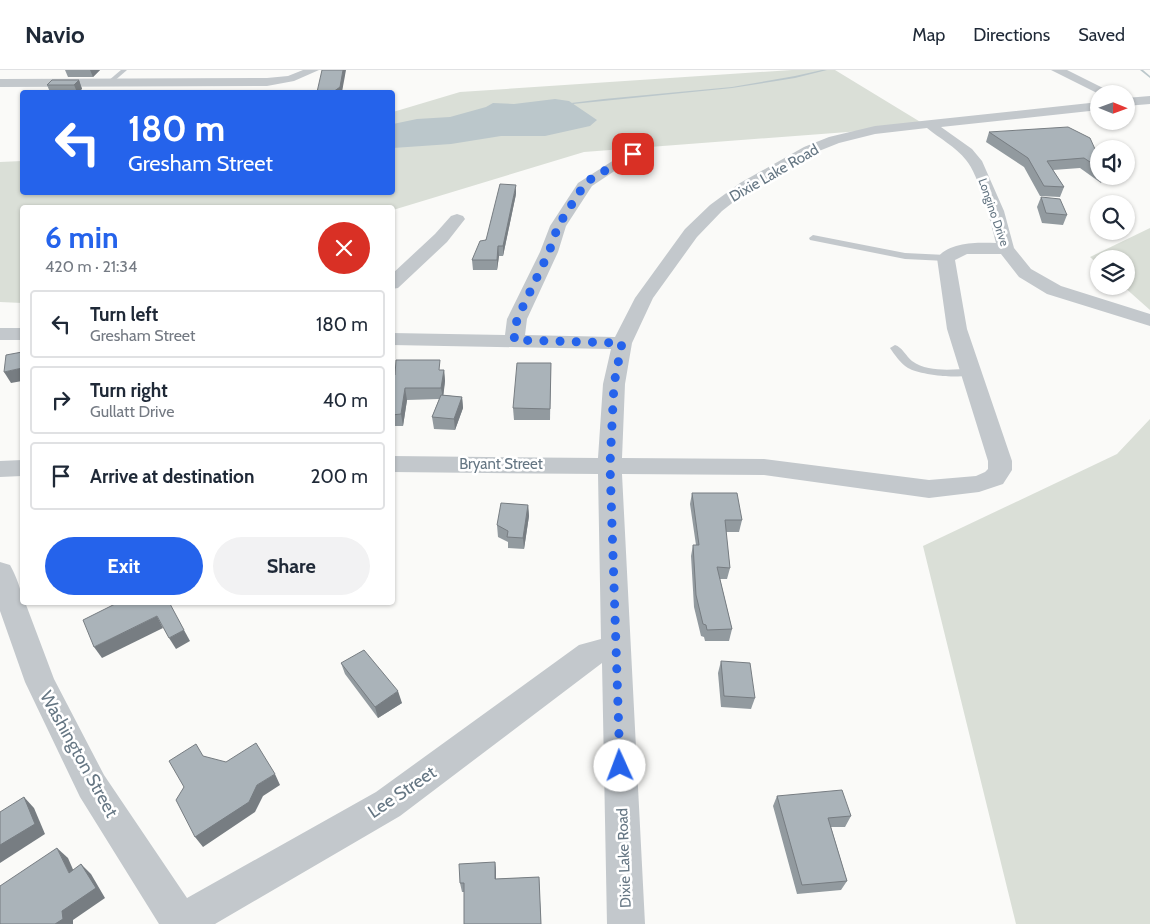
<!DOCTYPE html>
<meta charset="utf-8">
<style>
body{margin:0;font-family:Cabin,sans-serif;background:#f2f2f3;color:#1f2937;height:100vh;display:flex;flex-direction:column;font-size:19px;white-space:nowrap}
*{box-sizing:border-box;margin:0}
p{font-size:16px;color:#747a83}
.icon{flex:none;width:28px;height:28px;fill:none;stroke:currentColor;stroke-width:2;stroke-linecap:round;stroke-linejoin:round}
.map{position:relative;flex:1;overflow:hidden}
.drawer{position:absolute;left:20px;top:135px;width:375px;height:400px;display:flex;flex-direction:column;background:#fff;border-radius:5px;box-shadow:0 1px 4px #0004}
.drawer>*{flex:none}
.banner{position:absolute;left:20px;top:20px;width:375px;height:105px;border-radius:5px;box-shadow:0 1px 4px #0004;background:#2563eb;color:#fff;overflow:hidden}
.needle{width:32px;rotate:91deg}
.buttons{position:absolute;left:1090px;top:15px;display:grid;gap:10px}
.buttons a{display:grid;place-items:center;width:45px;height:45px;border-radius:50%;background:#fff;box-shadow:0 1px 4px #0004;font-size:25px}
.pin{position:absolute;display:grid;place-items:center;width:42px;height:42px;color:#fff;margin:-21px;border-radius:10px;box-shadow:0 2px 8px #0006}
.me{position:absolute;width:55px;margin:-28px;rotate:358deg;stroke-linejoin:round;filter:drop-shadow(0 0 4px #0008)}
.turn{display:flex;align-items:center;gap:18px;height:105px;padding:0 25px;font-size:22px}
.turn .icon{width:65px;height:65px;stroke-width:2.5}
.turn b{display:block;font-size:35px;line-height:42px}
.round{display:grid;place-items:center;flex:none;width:52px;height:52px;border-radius:26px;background:#f2f2f3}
.summary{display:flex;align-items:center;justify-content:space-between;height:85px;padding:0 25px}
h1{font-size:30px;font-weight:700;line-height:38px;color:#2563eb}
.cta{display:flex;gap:10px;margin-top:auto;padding:10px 25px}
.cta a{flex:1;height:58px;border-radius:30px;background:#2563eb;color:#fff;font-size:20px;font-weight:700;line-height:58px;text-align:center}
.cta a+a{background:#f2f2f3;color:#1f2937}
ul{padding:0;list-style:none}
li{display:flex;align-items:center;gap:15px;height:68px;margin:0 10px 8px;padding:0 15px;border:2px solid #e0e1e3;border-radius:5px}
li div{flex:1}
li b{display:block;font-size:19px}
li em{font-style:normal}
header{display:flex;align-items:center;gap:30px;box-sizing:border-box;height:70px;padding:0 25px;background:#fff;border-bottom:1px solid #e0e1e3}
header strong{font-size:24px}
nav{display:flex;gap:28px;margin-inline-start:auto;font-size:18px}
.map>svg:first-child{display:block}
.green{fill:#dadfd7}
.water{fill:#bbc7cb}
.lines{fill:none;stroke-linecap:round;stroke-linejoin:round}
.stream{fill:#bbc7cb;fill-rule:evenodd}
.service{fill:#c3c8cc;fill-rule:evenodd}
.minor{fill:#c3c8cc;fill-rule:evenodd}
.wall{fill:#929a9f}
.shaded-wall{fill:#777d82}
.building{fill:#aab3b9;stroke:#777d82}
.route{stroke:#2563eb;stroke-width:9;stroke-dasharray:0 16.2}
.labels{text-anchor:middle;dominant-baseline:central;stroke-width:5;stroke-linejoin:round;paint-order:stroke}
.far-street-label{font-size:12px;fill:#657683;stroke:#fff}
.street-label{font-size:15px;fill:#657683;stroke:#fff}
.near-street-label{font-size:18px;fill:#657683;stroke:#fff}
</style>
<header>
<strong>Navio</strong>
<nav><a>Map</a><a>Directions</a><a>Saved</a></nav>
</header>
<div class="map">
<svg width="1150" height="854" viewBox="0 0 1150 854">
<rect width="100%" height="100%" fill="#fafaf8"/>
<g class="green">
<path d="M792,0H835L927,56L584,82L393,140L392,138H22V233L0,232V92L22,91V122H392L393,42L460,22Z"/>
<path d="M1150,158V240L1123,216H1126V189H1099V195L1090,187Z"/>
<path d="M1150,349V854H1016L923,476L1117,384Z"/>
</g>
<path class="water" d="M555,29L569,31L597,50L590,56L545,66H501L451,74L393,78V54L417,49L450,47L486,37L493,33L514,34Z"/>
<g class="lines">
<g class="stream">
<path d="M822,0H827L795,8L732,18L573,34L571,33L604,29L732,17L795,6Z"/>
<path d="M1140,0H1143L1150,6V8Z"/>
</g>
<g class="service">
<path d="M121,0H127L112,13H108V11Z"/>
<path d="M813,165L905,183L946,185L950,188L946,191L905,189L810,170L809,168Z"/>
<path d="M895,275C902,277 906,286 912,291C929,303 952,299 971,299L976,302C966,311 920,305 908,298C900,293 895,285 890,278Z"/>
</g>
<g class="minor">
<path d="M303,0H319L294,11L267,16L0,17V9L267,8L288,6Z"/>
<path d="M1051,0H1067L1115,24H1099Z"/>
<path d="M1150,26V34L1126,36V28Z"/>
<path d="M1099,32V40L941,57L972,79L982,91L1004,141L1014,178L1031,199L1061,216L1150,244V256L1047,224L1019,207L1001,184H967L955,190L967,259L1012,391V400L1003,414L979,422L929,428L764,405L622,404L645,854H607L602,593L400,746L215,854H159L80,727L25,612L0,541V492L10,495C16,506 22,520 22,532H25L54,609L104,705L187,828L376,722L579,575L601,569L598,404L392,402V386L598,388L603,314L611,279L392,275V263L505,265L507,249L540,182L550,156L578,113L628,81H638L640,84L592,116L566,156L558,182L527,249L525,265L615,267L635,228L685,159L710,135L740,113L804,77L829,67L875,56ZM927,58C939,68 956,77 966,90C979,105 991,153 996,173C978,172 949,172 937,188L947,259L988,391V399L985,402L976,406L929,410L764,389L622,388L625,314L632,273L653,228L697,167L722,141L750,119L814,83L839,73L875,64Z"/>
<path d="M457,144L463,146L465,149L447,172L398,218L392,219V204L435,164L451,146Z"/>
<rect x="0" y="258" width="22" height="12"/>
<path d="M22,390V406L0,407V391Z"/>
</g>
</g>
<g class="wall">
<path d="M65,0H100L93,7H68Z"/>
<path d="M79,10L82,19L78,22H50L47,15Z"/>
<path d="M989,62L1099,88V106H1104L1101,113L1080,98L1053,100L1064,117L1060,127L1040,126L1024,97L986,72Z"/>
<path d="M516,124L503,186H499L497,200H473L472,190Z"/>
<path d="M1041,127L1067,145L1063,155L1042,153L1037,137Z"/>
<path d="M551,293L550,350H514L513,338Z"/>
<path d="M444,300L445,311L443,325L462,327L463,338L455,360L434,359L432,347L439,329L407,330L403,356H392V305Z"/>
<path d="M692,423L742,450L739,462H726L730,498L727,509H720L732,559L729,571H705L704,567L701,566L694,537L691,486L693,475H696L690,434Z"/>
<path d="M528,435L529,446L524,479L508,478V472L498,467L497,455Z"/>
<path d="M721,591L755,628L751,639L721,637L718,603Z"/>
<path d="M341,593L402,633L378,648L345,604Z"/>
<path d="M777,726L851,746L845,757H831L847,811L841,820L797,824L773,736Z"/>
<path d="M495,792L496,801V809L539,807L541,854H464V822H462L460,813Z"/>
</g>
<g class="shaded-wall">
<path d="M90,0H100L93,7Z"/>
<path d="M343,0H346L342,22H333Z"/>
<path d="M79,10L82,19L77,22L74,15Z"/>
<path d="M516,115V124L503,186V176Z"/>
<path d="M498,176L499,186L497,200V190Z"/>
<path d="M22,298V311L11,313L4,302Z"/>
<path d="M444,300L445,311L443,329L441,318Z"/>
<path d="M405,318L407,330L403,356L401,344Z"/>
<path d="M462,327L463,338L455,360L454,349Z"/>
<path d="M528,435L529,446L524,479L523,468Z"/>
<path d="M157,546L163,558L102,588L94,577Z"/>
<path d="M184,560L190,571L176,579L169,568Z"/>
<path d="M398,621L402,633L378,648L375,637Z"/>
<path d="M275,704L280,715L263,726L255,742L203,777L195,767L257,715Z"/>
<path d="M24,727L34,738L45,764L0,793V775Z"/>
<path d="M57,778L68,788L79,813L69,803Z"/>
<path d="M495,792L496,801V819L495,809Z"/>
<path d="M81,794L91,804L105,828L73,850V854H55L62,841Z"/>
</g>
<g class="building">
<path d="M322,0H343L340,17L333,22H317Z"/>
<path d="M52,10H79L74,15H47Z"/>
<path d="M1068,57L1090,68L1099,88V98L1084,88L1047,91L1064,117L1044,116L1028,88L989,62Z"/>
<path d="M500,114L516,115L503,176H498L497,190H472L480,171L486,170Z"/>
<path d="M1041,127L1060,129L1067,145L1046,143Z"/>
<path d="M22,282V298L4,302L6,285Z"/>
<path d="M396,290H440L439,300H444L441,318H405L401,344L392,345V305H395Z"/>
<path d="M517,293H551L550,339L513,338Z"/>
<path d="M441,325L462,327L454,349L432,347Z"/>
<path d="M692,423H737L742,450H725L730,498L717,497L732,559L707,560L706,555L703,554L696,525L693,475H699Z"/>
<path d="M501,433L528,435L523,468L507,467L508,461L497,455Z"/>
<path d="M119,532H169L184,560L169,568L157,546L94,577L83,550Z"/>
<path d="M364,580L398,621L375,637L341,593Z"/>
<path d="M721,591L750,593L755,628L724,626Z"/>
<path d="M256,673L275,704L257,715L249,732L195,767L176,730L184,717L169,691L196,674L203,686L226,692Z"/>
<path d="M842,720L851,746L828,748L847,811L802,815L777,726Z"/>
<path d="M24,727L35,754L0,775V742Z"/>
<path d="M57,778L69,803L81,794L96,818L62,841L63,849L55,854H0V816Z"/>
<path d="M495,792V809L539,807L541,854H464V813H460L459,794Z"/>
</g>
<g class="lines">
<path class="route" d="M620,696L610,395L614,314L622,273L514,270L517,249L549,182L558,156L586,112L633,84"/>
</g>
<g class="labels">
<g class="far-street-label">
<text transform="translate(994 142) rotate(71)">Longino Drive</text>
</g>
<g class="street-label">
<text transform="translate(774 103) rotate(-30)">Dixie Lake Road</text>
<text x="501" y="394">Bryant Street</text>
<text transform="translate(624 788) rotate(-92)">Dixie Lake Road</text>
</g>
<g class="near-street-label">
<text transform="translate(79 684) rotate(61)">Washington Street</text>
<text transform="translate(402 722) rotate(-34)">Lee Street</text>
</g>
</g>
</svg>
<div class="buttons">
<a><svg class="needle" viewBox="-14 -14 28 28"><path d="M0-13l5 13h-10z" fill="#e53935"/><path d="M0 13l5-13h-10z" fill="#747a83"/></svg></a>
<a><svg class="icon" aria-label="sound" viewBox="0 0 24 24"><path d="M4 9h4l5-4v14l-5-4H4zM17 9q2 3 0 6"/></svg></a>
<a><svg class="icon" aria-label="search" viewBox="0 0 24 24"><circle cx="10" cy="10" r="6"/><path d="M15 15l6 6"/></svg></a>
<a><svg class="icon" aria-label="layers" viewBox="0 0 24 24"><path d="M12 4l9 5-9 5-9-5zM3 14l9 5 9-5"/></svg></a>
</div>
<div class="pin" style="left:633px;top:84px;background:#d93025"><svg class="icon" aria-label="arrive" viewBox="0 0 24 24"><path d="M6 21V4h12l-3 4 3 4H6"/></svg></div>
<svg class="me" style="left:620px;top:696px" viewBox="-20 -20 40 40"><circle r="19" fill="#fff"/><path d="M0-13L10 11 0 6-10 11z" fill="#2563eb"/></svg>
<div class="banner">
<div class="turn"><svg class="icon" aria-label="left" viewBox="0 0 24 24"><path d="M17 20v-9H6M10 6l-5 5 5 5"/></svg><div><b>180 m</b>Gresham Street</div></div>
</div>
<section class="drawer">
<div class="summary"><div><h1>6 min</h1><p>420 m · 21:34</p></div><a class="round" style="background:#d93025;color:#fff"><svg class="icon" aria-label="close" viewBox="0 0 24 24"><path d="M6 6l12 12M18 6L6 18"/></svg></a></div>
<ul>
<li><svg class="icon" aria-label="left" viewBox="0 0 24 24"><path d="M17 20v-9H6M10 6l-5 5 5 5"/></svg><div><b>Turn left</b><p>Gresham Street</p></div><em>180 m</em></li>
<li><svg class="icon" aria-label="right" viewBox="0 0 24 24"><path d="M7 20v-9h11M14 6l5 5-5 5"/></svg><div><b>Turn right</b><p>Gullatt Drive</p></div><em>40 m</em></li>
<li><svg class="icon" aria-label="arrive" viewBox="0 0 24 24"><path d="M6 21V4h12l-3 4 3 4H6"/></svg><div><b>Arrive at destination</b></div><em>200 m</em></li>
</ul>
<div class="cta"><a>Exit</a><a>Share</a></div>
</section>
</div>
